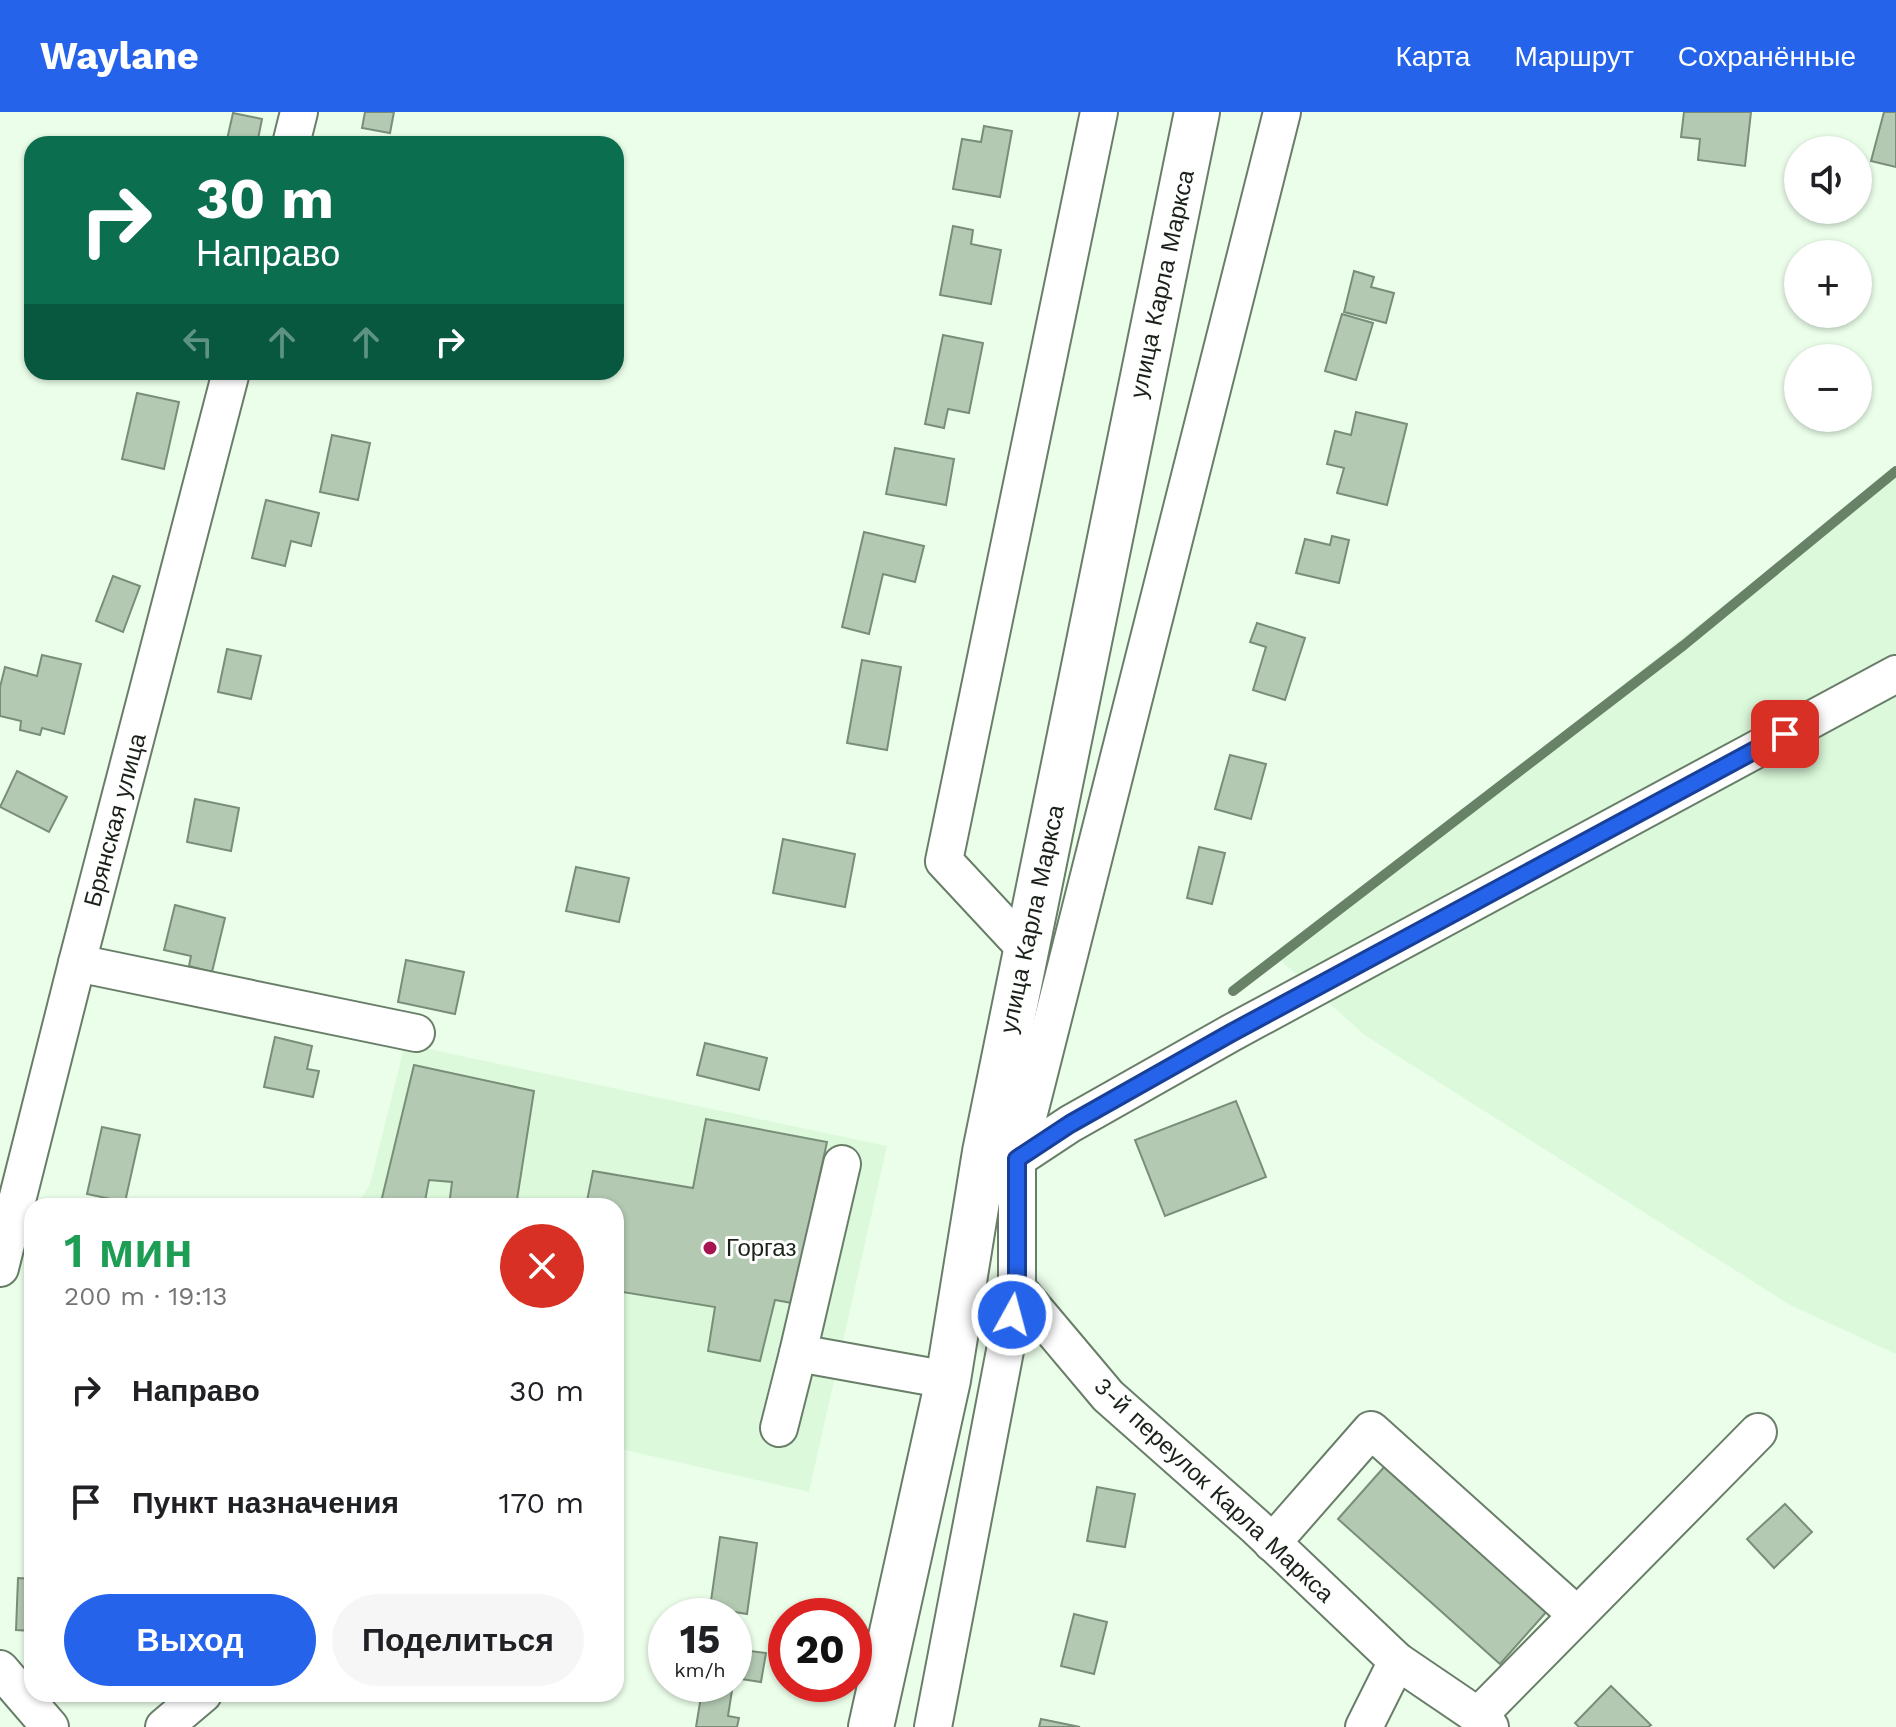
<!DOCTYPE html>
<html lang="ru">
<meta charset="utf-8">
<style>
body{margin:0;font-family:"Work Sans",sans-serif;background:#f6f6f6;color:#202124;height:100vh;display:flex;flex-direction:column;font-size:30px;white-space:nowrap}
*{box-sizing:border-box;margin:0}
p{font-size:26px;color:#757577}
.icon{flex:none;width:44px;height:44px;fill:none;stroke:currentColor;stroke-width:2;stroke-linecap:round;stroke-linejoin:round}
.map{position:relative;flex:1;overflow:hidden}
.details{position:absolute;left:24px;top:1086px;width:600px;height:504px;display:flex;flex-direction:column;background:#fff;border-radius:24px;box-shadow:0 2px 6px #0004}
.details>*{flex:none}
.top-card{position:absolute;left:24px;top:24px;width:600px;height:244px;border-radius:24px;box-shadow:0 2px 6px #0004;background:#0b6e4f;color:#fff;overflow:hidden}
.controls{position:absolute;left:1784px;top:24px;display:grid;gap:16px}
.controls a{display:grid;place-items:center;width:88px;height:88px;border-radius:50%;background:#fff;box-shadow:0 2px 6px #0004;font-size:40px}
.speed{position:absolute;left:648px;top:1486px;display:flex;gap:16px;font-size:40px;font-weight:700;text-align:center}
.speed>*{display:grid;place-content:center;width:104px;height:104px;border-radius:50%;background:#fff;box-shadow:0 2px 6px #0004;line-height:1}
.speed small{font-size:20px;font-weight:400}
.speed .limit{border:12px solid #d22;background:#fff;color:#111}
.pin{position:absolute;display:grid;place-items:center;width:68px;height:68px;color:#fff;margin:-34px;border-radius:16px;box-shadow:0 4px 12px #0006}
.me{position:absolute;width:88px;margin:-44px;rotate:7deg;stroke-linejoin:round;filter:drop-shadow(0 0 6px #0008)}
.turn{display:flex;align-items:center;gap:28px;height:168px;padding:0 40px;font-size:36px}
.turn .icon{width:104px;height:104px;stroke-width:2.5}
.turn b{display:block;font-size:56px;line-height:68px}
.lanes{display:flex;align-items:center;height:76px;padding:0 40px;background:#0003;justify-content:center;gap:40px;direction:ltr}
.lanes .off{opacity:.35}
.round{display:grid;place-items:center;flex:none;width:84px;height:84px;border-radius:42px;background:#f6f6f6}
.summary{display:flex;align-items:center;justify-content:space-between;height:136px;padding:0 40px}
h1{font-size:48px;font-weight:600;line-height:60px;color:#1e9e55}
.button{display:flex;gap:16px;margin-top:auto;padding:16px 40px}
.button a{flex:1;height:92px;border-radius:48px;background:#2563eb;color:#fff;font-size:32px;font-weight:600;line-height:92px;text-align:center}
.button a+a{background:#f6f6f6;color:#202124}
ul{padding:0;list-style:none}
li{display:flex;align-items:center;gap:24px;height:112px;padding:0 40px}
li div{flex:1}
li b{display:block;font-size:30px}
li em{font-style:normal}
header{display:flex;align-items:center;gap:48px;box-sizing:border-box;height:112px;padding:0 40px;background:#2563eb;color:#fff}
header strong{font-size:38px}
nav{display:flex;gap:44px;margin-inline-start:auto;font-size:28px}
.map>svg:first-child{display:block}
.built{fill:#dcfadb}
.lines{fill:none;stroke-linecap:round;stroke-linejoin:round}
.stream{stroke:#688267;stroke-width:10}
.building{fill:#b3c9b2;stroke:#798e78;stroke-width:2}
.minor-casing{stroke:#697e69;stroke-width:40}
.major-casing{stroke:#697e69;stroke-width:48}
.minor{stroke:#fff;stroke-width:36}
.major{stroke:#fff;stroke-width:44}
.route-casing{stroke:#184099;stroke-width:20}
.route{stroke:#2563eb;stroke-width:14}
.poi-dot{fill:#a71551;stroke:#fff;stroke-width:3}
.labels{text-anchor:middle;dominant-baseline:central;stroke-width:6;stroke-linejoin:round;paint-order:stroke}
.street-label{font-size:24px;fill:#192118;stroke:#fff}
.poi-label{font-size:24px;fill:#192118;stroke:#fff;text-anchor:start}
</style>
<header>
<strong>Waylane</strong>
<nav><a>Карта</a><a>Маршрут</a><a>Сохранённые</a></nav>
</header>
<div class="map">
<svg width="1896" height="1615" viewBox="0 0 1896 1615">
<rect width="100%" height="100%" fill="#ebfeea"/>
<g class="built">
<path d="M1896,357V1242L1790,1193L1366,924L1278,846Z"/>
<path d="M405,932L887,1034L809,1380L616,1336V1094H357L370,1072Z"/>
</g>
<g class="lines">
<path class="stream" d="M1233,879L1684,533L1896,359"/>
</g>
<g class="building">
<path d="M365,0H394L390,21L362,16Z"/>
<path d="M1684,0H1751L1745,54L1698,48L1700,27L1681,25Z"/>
<path d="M1884,0H1896V55L1871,49Z"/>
<path d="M233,1L262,7L257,32H226Z"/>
<path d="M984,14L1012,19L1000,85L953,77L962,27L981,30Z"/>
<path d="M953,114L973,118L971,132L1001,138L991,192L940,183Z"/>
<path d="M1354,159L1374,165L1371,175L1394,181L1386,211L1344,200Z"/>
<path d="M1342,202L1373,211L1356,268L1325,259Z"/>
<path d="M943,223L983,231L969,301L948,297L944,316L925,312Z"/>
<path d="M137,281L179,290L164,357L122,347Z"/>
<path d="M1356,300L1407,312L1387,393L1337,381L1344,356L1327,352L1335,319L1351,323Z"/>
<path d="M332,323L370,331L358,388L320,380Z"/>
<path d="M895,336L954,347L946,393L886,382Z"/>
<path d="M266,388L319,401L311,434L291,429L285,454L252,446Z"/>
<path d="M864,420L924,434L915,470L883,462L869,522L842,515Z"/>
<path d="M1332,424L1349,428L1339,471L1296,461L1305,427L1330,433Z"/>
<path d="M113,464L140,474L123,520L96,509Z"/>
<path d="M1257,511L1305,526L1285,588L1253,578L1266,535L1250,530Z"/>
<path d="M227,537L261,544L251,587L218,580Z"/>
<path d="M42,543L81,552L64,622L42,616L40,623L20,618L21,609L0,604V575L5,555L37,564Z"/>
<path d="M862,548L901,555L887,638L847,631Z"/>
<path d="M1230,643L1266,652L1251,707L1215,697Z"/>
<path d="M17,659L67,685L49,720L0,695Z"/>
<path d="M195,687L239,696L231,739L187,730Z"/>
<path d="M783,727L855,742L845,795L773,781Z"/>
<path d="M1199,735L1225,741L1212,792L1187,786Z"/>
<path d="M576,755L629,766L619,810L566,799Z"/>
<path d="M175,793L225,806L212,860L189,854L191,844L164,838Z"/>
<path d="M406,848L464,860L455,902L398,890Z"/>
<path d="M275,925L312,934L307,957L319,959L313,985L264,975Z"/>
<path d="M705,931L767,946L759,978L697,963Z"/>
<path d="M414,953L534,979L516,1094H449L452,1070L429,1068L424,1094H377L382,1086Z"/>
<path d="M1236,989L1266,1065L1165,1104L1135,1028Z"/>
<path d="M706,1007L827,1030L792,1191L775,1188L760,1249L708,1239L715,1195L616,1179V1094H586L593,1059L693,1076Z"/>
<path d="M102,1015L140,1023L125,1090L87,1082Z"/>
<path d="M1385,1354L1548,1498L1500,1552L1338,1407Z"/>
<path d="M1097,1375L1135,1382L1125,1435L1087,1429Z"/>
<path d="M1785,1392L1812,1420L1774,1456L1747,1427Z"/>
<path d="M720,1425L757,1431L747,1502L710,1496Z"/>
<path d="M18,1466L32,1467V1519L16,1518Z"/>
<path d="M1074,1502L1107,1510L1094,1562L1061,1554Z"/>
<path d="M734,1537L766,1541L761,1570L734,1566Z"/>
<path d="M703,1572H733L728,1604L739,1606L737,1615H696Z"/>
<path d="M1611,1574L1651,1613L1648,1615H1579L1575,1611Z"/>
<path d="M1041,1607L1080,1615H1039Z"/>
</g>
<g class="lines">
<defs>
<g id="minor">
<path d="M291,32L299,0"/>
<path d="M1026,837L944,749L1099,0"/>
<path d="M77,851L416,921"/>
<path d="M994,1042L1017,1047V1176L1108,1284L1255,1414L1397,1549L1478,1604L1490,1615"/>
<path d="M1017,1047C1108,699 1191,349 1282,0"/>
<path d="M1017,1047L1070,1012L1231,921L1896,562"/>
<path d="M0,1156L77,851L231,260"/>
<path d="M798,1241L948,1268"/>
<path d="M779,1316L798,1241L842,1052"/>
<path d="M1272,1431L1371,1318L1577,1503"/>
<path d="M0,1557L50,1615"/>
<path d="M1478,1604L1758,1320"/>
<path d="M164,1615L203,1582"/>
<path d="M933,1615L1017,1176"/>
<path d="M1364,1615L1397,1549"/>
</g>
<path id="major" d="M871,1615L948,1268L985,1040L1197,0"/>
</defs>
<use href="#minor" class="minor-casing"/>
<use href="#major" class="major-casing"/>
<use href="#minor" class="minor"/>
<use href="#major" class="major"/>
</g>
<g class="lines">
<defs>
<path id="route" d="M1012,1203L1017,1176V1047L1070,1012L1231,921L1785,622"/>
</defs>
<use href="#route" class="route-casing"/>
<use href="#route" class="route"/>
</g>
<circle class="poi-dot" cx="710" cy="1136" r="8"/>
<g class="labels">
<g class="street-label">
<text transform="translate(1162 172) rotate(-78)">улица Карла Маркса</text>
<text transform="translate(115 708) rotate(-75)">Брянская улица</text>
<text transform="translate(1032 807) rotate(-78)">улица Карла Маркса</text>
<text transform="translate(1214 1378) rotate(43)">3-й переулок Карла Маркса</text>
</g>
<g class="poi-label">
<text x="726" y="1136">Горгаз</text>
</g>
</g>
</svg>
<div class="controls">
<a><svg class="icon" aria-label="sound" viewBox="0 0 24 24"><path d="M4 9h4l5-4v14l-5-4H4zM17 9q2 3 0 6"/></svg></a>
<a>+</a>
<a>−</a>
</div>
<div class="speed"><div>15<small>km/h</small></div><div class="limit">20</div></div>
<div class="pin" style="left:1785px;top:622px;background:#d93025"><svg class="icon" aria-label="arrive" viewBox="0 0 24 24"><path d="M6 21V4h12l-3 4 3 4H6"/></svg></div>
<svg class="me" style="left:1012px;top:1203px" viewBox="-20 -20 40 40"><circle r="17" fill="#2563eb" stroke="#fff" stroke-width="3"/><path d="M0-11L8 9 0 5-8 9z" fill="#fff"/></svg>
<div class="top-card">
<div class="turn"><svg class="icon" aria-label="right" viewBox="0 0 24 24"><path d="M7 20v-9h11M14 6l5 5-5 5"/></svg><div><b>30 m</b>Направо</div></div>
<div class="lanes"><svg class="icon off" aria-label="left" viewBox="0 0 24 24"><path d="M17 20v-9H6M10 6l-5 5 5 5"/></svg><svg class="icon off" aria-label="ahead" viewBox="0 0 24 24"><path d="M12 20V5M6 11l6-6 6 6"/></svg><svg class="icon off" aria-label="ahead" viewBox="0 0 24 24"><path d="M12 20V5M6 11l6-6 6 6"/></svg><svg class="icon" aria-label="right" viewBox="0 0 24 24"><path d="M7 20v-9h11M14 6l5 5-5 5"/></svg></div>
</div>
<section class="details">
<div class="summary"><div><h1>1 мин</h1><p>200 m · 19:13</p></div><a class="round" style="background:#d93025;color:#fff"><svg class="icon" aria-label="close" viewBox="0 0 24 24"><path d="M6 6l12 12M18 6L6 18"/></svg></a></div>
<ul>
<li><svg class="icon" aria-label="right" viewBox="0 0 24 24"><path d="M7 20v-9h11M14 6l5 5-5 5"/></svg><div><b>Направо</b></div><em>30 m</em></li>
<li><svg class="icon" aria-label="arrive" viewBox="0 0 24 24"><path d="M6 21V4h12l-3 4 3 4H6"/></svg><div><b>Пункт назначения</b></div><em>170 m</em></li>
</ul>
<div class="button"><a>Выход</a><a>Поделиться</a></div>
</section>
</div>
